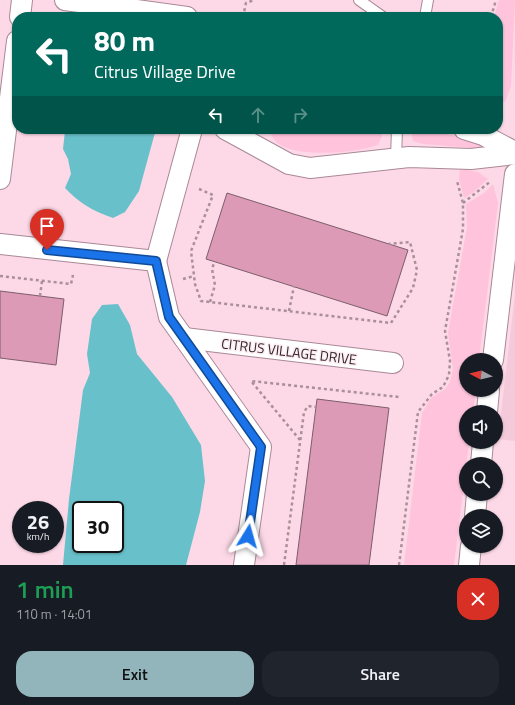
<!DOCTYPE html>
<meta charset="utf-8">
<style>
body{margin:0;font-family:"Titillium Web",sans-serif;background:#20242c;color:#f1f3f6;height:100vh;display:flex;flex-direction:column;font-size:15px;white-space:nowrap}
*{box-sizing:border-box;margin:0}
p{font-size:13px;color:#9ea1a6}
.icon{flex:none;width:22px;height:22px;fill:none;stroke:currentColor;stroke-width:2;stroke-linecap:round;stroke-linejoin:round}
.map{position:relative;height:565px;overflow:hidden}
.details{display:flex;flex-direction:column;background:#171b24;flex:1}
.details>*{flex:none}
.hud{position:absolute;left:12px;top:12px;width:491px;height:122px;border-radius:16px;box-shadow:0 1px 3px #0004;background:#00695c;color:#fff;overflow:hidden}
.needle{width:26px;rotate:277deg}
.tools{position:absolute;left:459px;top:353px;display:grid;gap:8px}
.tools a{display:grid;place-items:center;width:44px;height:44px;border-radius:50%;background:#171b24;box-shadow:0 1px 3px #0004;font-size:20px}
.speed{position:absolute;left:12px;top:501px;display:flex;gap:8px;font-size:20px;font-weight:700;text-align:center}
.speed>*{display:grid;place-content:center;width:52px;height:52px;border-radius:50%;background:#171b24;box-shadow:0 1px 3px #0004;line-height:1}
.speed small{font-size:10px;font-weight:400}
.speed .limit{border:2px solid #111;border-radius:6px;background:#fff;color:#111}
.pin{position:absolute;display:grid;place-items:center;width:34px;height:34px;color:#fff;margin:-41px -17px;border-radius:50% 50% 50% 0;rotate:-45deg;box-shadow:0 0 4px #0007}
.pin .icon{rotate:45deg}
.me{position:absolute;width:44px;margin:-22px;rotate:8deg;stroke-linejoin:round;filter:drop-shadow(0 0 3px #0008)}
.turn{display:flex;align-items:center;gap:14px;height:84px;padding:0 16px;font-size:18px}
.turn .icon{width:52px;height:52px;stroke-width:2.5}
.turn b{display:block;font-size:28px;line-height:34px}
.lanes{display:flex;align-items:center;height:38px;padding:0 16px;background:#0003;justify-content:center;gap:20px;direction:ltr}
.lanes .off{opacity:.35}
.round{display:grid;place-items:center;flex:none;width:42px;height:42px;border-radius:16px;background:#20242c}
.summary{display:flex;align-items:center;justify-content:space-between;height:68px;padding:0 16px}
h1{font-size:24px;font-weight:600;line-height:30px;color:#1e9e55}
.action{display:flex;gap:8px;margin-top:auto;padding:8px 16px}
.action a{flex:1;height:46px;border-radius:16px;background:#92b5bb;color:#111;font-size:16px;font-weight:600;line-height:46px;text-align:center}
.action a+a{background:#20242c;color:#f1f3f6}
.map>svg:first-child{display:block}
.built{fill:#f4cada}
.green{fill:#ffc3dc}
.water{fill:#68c0ca;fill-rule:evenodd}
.building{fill:#dc9ab6;stroke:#7c5e6a}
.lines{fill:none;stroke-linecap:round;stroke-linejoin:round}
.lane-casing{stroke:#a98996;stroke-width:12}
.street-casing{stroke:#a98996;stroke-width:22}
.path{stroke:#aa8f9a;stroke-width:2.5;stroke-dasharray:3 3;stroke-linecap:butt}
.lane{stroke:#fff;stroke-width:10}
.street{stroke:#fff;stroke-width:20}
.route-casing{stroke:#114b97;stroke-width:10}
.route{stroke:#1a73e8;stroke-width:7}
.labels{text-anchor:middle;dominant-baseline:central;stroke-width:3;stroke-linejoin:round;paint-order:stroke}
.street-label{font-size:14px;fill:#32252a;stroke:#fcedf2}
</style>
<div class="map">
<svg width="515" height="565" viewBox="0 0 515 565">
<rect width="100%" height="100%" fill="#fdd9e7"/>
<path class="built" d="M515,294V441L498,439Z"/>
<g class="green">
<path d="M499,0H515L511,86L506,100L502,104L498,96V17H494Z"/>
<path d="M269,129H380L382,136L378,145C357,153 297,158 279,144C274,141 271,135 269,129Z"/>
<path d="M419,129L473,139L488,146L485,149L423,144L413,141L412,137L413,131Z"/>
<path d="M460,168L478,172L488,179L474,192L464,198L459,179Z"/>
<path d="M493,184L498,203L479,360H466V390H476L473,412H466V442H469L454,565H404L422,413L431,398L445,389L450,382L453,369L448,333L467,227L466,204L484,193Z"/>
</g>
<g class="water">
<path d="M70,129H156L139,191L125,212L113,218C93,211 79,203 65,188L71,174L68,159L63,149L65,131Z"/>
<path d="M118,304L130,325L137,354L172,397L201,445L205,481L200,512L186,565H63L69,499L83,390L90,373L87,354L92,319L102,305ZM81,510H115V544H81Z"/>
</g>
<g class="building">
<path d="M227,193L408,250L387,316L206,259Z"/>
<path d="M0,291L64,299L56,365L0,358Z"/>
<path d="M317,399L389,408L369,565H296Z"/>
</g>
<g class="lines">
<defs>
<g id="lane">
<path d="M359,0L383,17"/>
<path d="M425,17L428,0"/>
<path d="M396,158L397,129"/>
</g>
<g id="street">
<path d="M65,0L187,17"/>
<path d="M20,17L22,0"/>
<path d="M225,129L289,164L310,168L409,157L471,159L515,154"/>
<path d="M464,129L483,135L515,152"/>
<path d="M0,179L17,41"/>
<path d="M0,244L156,261L169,317L261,447L244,565"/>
<path d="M156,261L192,129"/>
<path d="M184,338L393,363"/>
<path d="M493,360L515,174"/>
<path d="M487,412L489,390"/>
<path d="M481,464L483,442"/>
<path d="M475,516L477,494"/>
<path d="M469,565L471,546"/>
</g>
</defs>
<use href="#lane" class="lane-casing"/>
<use href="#street" class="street-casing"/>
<g class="path">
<path d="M243,17L246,3L254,0"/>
<path d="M491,17L496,0"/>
<path d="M498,103L500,107L499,118"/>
<path d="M199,189L213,195L191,251L195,284L201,301L391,323L413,288L417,270L410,242L388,244"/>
<path d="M463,203L491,181"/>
<path d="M0,276L71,284L73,275"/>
<path d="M183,279L194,276"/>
<path d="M40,296L42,281"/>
<path d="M210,302L215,285L212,269L214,263"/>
<path d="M289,311L294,286"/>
<path d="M300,440L251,381L399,397"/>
<path d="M284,565L304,412L308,406L316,407"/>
<path d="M399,565L418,412L432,394L443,387L449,375L450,361L445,331L463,229V203L457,181"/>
</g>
<use href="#lane" class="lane"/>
<use href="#street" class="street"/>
</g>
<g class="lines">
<defs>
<path id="route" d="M47,250L156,261L169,317L261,447L248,536"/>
</defs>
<use href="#route" class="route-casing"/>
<use href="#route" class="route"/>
</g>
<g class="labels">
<g class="street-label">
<text transform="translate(289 351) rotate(7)">CITRUS VILLAGE DRIVE</text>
</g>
</g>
</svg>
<div class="tools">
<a><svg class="needle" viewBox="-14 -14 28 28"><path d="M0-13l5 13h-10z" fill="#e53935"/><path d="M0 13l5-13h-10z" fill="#9ea1a6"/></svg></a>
<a><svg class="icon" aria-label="sound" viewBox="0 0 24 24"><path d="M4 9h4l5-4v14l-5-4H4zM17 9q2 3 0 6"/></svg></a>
<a><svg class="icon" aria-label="search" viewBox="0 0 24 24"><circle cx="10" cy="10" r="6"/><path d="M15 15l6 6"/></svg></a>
<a><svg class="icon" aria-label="layers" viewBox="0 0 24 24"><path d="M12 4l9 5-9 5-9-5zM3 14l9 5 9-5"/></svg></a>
</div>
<div class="speed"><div>26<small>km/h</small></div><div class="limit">30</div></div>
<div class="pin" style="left:47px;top:250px;background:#d93025"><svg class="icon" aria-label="arrive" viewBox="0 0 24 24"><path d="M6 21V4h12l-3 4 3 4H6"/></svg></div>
<svg class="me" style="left:248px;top:536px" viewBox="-20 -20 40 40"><path d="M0-17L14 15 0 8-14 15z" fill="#1a73e8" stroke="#fff" stroke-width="4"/></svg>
<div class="hud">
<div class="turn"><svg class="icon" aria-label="left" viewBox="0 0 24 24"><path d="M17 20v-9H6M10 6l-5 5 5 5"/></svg><div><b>80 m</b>Citrus Village Drive</div></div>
<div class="lanes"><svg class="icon" aria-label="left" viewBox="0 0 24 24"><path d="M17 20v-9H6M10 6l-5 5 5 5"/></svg><svg class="icon off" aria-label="ahead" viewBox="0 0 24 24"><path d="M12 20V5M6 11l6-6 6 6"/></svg><svg class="icon off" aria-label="right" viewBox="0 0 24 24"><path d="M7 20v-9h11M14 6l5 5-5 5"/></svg></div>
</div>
</div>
<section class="details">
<div class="summary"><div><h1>1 min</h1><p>110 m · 14:01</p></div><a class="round" style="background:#d93025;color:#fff"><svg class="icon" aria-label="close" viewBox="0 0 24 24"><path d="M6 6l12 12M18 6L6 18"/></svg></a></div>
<div class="action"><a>Exit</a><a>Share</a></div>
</section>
